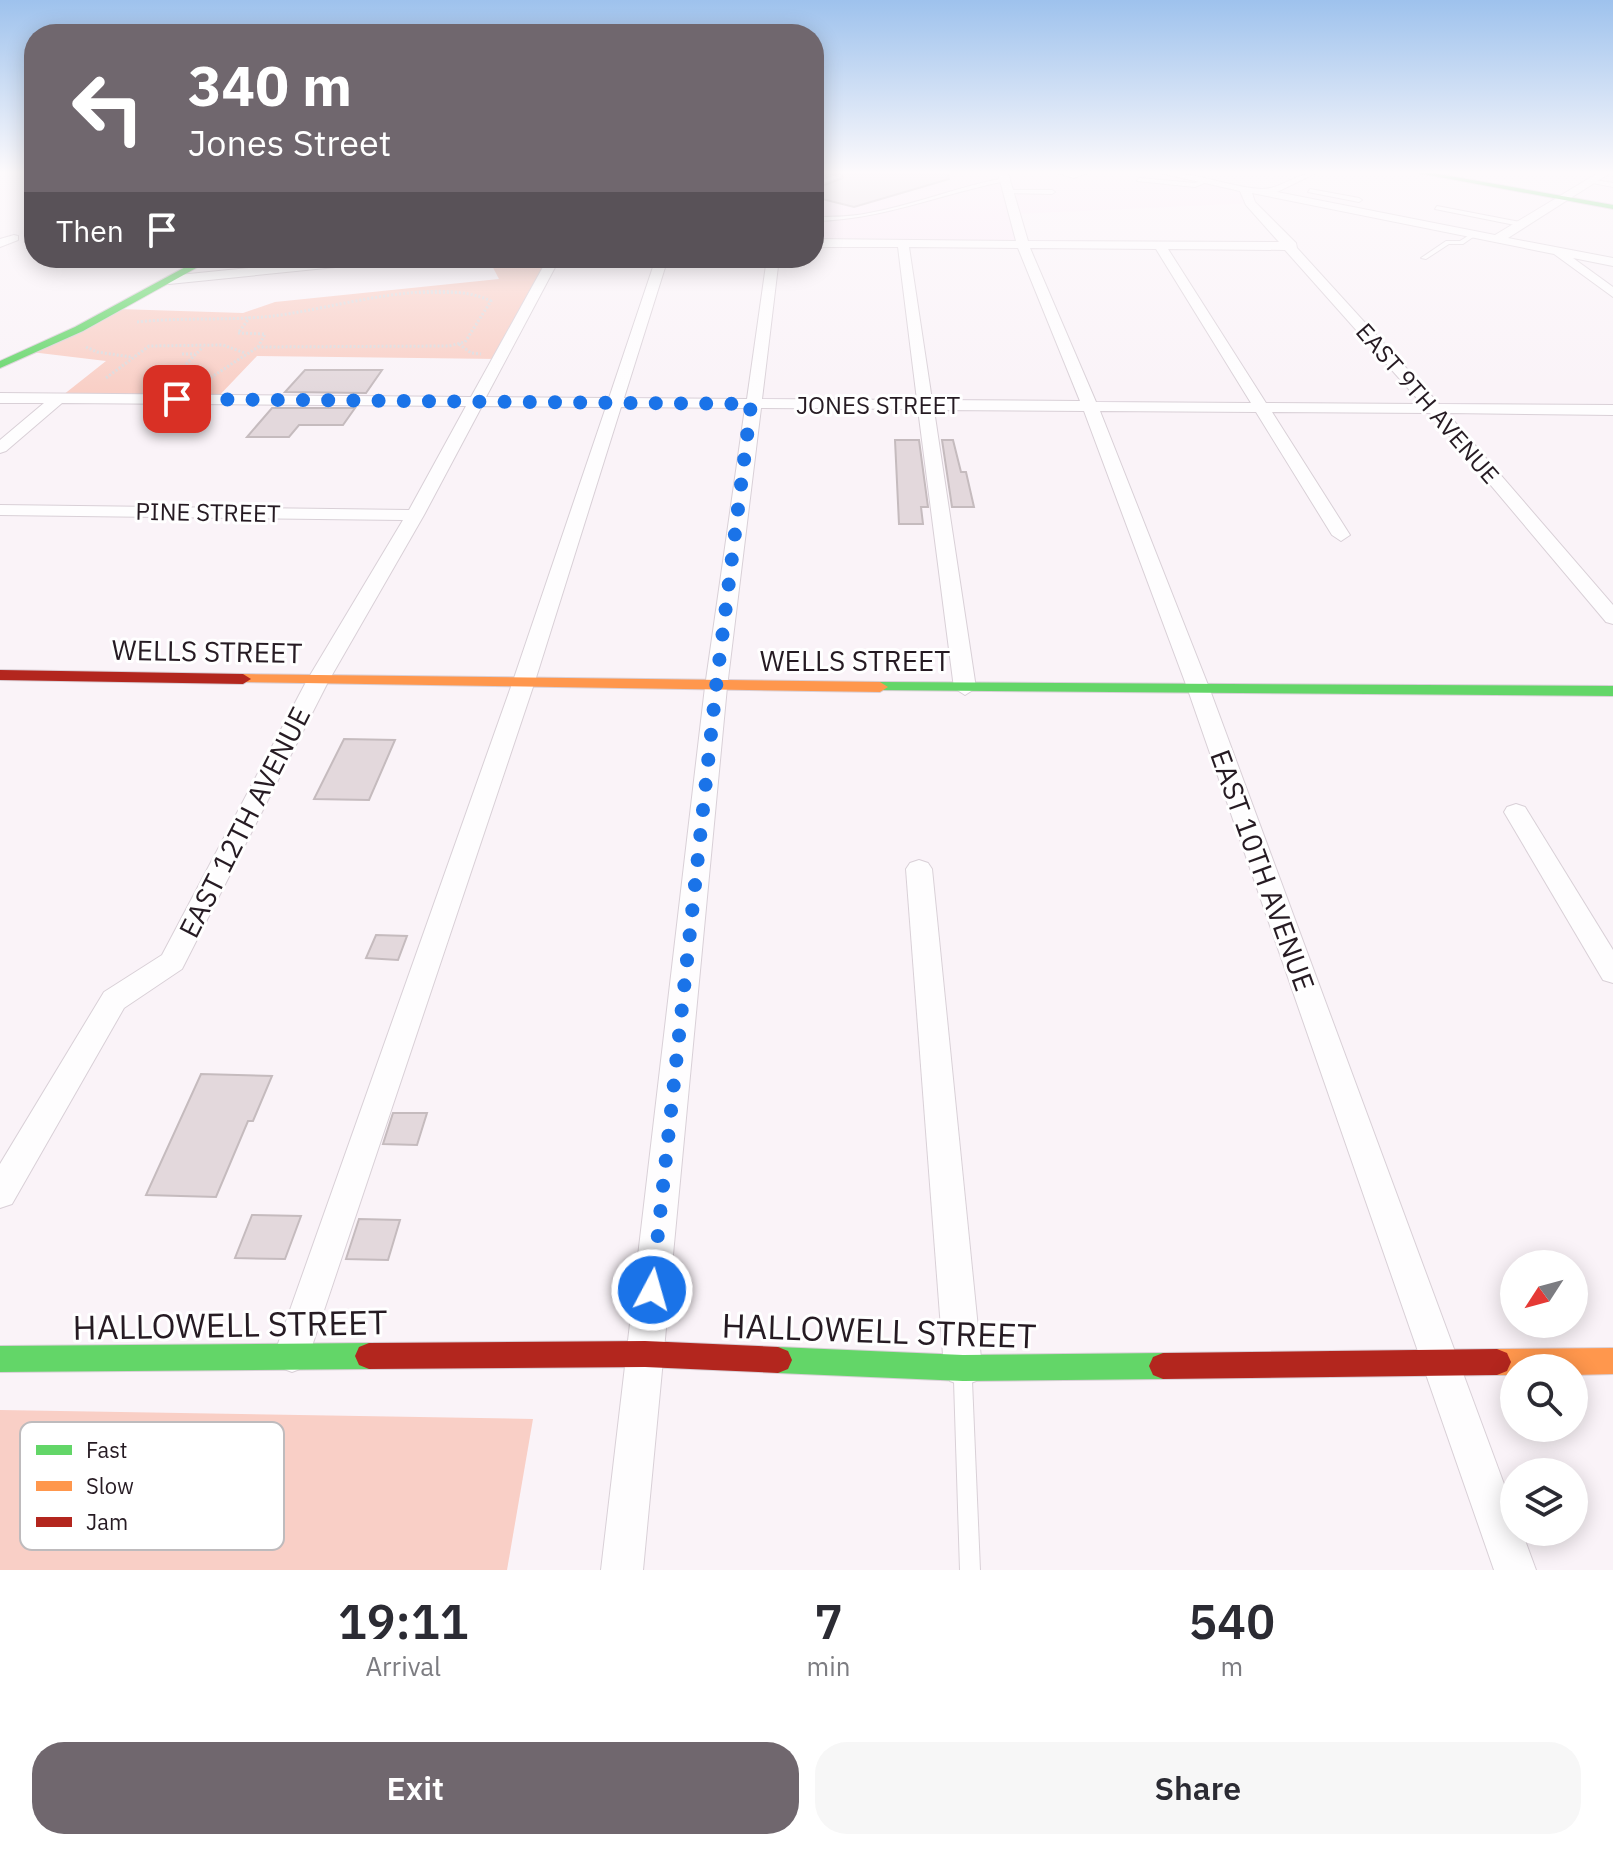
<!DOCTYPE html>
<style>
body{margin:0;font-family:"IBM Plex Sans",sans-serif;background:#f7f7f7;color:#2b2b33;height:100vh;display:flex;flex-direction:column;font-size:30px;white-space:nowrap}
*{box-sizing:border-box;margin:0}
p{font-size:26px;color:#7c7c81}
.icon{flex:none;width:44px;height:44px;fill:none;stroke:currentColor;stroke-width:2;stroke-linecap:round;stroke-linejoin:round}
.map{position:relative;height:1570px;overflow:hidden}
.panel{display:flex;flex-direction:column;background:#fff;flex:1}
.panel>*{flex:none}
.banner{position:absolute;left:24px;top:24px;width:800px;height:244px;border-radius:32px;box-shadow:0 4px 20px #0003;background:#70676e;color:#fff;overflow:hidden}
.needle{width:52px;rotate:234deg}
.controls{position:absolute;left:1500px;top:1250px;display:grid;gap:16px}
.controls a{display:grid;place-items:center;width:88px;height:88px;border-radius:50%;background:#fff;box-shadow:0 4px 20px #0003;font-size:40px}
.pin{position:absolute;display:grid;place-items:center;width:68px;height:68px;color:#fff;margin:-34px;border-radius:16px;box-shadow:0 4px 12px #0006}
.me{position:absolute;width:88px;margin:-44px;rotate:6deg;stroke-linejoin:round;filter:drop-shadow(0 0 6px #0008)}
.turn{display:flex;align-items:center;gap:28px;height:168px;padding:0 32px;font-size:36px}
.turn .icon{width:104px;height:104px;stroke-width:2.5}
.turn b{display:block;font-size:56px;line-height:68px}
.then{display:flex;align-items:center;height:76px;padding:0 32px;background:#0003;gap:16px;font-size:30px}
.eta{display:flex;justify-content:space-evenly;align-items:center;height:136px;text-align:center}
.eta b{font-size:48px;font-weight:600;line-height:56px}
.primary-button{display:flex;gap:16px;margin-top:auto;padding:16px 32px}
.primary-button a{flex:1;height:92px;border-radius:32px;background:#70676e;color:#fff;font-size:32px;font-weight:600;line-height:92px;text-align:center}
.primary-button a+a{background:#f7f7f7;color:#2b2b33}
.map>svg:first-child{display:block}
.built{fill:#fbebf7}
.green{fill:#f9cfc6}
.building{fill:#e3d8dc;stroke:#c5bbbe;stroke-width:2}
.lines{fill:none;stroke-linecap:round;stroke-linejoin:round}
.lane-casing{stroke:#d9d0d7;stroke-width:2}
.street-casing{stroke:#d9d0d7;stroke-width:2}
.fast-casing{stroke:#d9d0d7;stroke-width:2}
.slow-casing{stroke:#d9d0d7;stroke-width:2}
.jam-casing{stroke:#d9d0d7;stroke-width:2}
.path-far1{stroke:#dcdadc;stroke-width:2;stroke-dasharray:2 2;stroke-linecap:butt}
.path{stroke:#dcdadc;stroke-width:3;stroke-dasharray:2 2;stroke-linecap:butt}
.lane{fill:#fefdfe;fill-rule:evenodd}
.street{fill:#fefdfe;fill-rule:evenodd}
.fast{fill:#63d668;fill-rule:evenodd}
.slow{fill:#ff974d;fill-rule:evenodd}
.jam{fill:#b3261e;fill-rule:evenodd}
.route{stroke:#1a73e8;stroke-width:14;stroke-dasharray:0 25.2}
.labels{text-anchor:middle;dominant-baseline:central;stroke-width:6;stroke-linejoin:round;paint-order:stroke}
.far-street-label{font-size:24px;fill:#261b23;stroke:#fff}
.street-label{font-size:28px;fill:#261b23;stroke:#fff}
.near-street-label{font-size:34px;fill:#261b23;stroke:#fff}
.key{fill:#fff;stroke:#bebbbd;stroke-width:2}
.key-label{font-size:22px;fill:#261b23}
</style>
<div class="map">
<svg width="1613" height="1570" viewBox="0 0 1613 1570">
<rect width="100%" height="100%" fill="#faf3f8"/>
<path class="built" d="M814,173H1166L1239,187L1253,203L1015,214L1023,245L814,243Z"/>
<g class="green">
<path d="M488,258H554L499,359L257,356L215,400L58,399L106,361L31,352L118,309L243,313L275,302L499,279Z"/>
<path d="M0,1410L533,1419L507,1570H0Z"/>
</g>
<g class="building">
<path d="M833,173H948L949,179L854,207L814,197V189L843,178L841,174Z"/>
<path d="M305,370H382L366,393L285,392Z"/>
<path d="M272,408H355L343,425H299L289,437H247Z"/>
<path d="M895,440H919L928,507H921L923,524H899Z"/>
<path d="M942,440H953L961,472H966L974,507H952Z"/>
<path d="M344,739L395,740L369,800L314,799Z"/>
<path d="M376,935L407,936L398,960L366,958Z"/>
<path d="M201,1074L272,1076L253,1121H248L216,1197L146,1195Z"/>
<path d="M393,1113H427L417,1145L383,1144Z"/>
<path d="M252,1215L301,1216L285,1259L235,1258Z"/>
<path d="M359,1219L400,1220L388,1260L346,1259Z"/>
</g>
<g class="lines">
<defs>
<g id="lane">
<path d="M818,173L840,177L814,186V182L831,177Z"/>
<path d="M1057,173H1087L1074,178Z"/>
<path d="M1004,178L1006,181C940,194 882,220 814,221V217C831,217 847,217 864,214C912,206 956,187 1004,178Z"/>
<path d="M1139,178L1195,183L1206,179L1209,181L1195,187L1137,181Z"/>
<path d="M1590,179L1613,183V187L1588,182Z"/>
<path d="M1310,189L1359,198L1362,200L1359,202L1308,192Z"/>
<path d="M1008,190H1052L1055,192L1052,194L1006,193Z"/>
<path d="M1437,206L1520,222L1523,224L1520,226L1435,209Z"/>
<path d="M1474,232L1476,235L1463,244H1449L1426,259L1421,258L1446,241H1460Z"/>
<path d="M963,1372L970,1375L972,1381L980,1570H960L954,1381L956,1375Z"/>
</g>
<g id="street">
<path d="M998,173H1008L1028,241L1279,242L1246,205L1240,191L1160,173C1195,171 1227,187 1261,189C1279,190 1296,173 1316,173L1277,192L1495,235L1598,173H1610L1508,238L1613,258V266L1573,258L1613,287V297L1554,254L1252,193L1255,202L1296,243L1297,248L1439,404L1613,405V415L1447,413L1613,605V624L1606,622L1430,413L1272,412L1350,535L1341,541L1332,535L1256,412L1100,411L1210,690L1514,1511V1532H1522L1536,1570H1494L1188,690L1084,411L934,410L976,688L965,695L954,688L918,409L761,408L727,687L643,1570H601L705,687L745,408L621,407L535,681L305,1367L292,1372L279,1367L274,1355L513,681L606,407L482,406L424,515L328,682L182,969L124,1008L12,1204L0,1208V1164L104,992L162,955L306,682L403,520L0,515V505L409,510L466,406L62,403L6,451L0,453V440L44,403H0V393L471,397L548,258H560L486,397L609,398L656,258H668L624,398L747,399L767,258H779L762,399L917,400L898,247H814V239L1016,241ZM909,247L1018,248L1080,401L932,400ZM1030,248L1156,249L1251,403L1096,402ZM1168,249L1285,250L1422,404L1266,403Z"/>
<path d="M14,235L18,236V240L0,247V239Z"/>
<path d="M349,258H391L385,262L169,284L163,280L169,276Z"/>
<path d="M1516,804L1525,807L1613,950V983L1603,980L1504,812L1507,807Z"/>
<path d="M919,860L928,863L932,869L982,1368L976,1381L963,1386L950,1381L944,1368L906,869L910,863Z"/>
</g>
<g id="fast">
<path d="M1418,173H1433L1613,205V209Z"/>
<path d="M202,258H214L83,331L0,368V361L75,327Z"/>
<path d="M880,682L1613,686V696L874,690L872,687Z"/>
<path d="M369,1343L379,1347L383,1356L379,1365L369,1369L0,1372V1346Z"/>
<path d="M778,1347L963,1355L1163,1353L1173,1357L1177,1366L1173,1375L1163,1379L963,1381L778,1373L768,1369L764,1360L768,1351Z"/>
</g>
<g id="slow">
<path d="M243,674L880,682L888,687L880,692L237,682L235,679Z"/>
<path d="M1613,1348V1374L1574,1375V1368H1514V1375H1497L1487,1371L1483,1362L1487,1353L1497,1349Z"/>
</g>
<g id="jam">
<path d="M0,670L243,674L251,679L243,684L0,680Z"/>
<path d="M645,1341L778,1347L788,1351L792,1360L788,1369L778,1373L645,1367L369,1369L359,1365L355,1356L359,1347L369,1343Z"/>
<path d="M1497,1349L1507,1353L1511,1362L1507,1371L1497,1375L1163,1379L1153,1375L1149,1366L1153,1357L1163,1353Z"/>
</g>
</defs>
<use href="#lane" class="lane-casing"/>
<use href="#street" class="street-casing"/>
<use href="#fast" class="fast-casing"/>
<use href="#slow" class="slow-casing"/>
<use href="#jam" class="jam-casing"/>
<path class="path-far1" d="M419,293H468"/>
<g class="path">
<path d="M250,317L238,333L265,334L258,347"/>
<path d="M137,322C182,317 228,321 273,316C333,309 436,275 491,301L465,342L449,346L258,347L210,378"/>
<path d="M459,344L471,353L481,354"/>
<path d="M86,347L97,352L131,357"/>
<path d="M182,354H195"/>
<path d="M183,367L203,347"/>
<path d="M106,378L149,346L223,345L245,353"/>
</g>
<use href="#lane" class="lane"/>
<use href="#street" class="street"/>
<use href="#fast" class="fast"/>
<use href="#slow" class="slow"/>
<use href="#jam" class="jam"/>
</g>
<linearGradient id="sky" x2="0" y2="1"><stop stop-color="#9ec2ed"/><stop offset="0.44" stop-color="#fdfafc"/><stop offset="1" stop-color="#fdfafc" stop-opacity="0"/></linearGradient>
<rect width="1613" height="392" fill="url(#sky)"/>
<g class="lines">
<path class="route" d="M177,399L751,404L716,687L652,1290"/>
</g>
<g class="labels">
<g class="far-street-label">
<text transform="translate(1428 403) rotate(49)">EAST 9TH AVENUE</text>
<text x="878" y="405">JONES STREET</text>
<text transform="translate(208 512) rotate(1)">PINE STREET</text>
</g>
<g class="street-label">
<text transform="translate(207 651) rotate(1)">WELLS STREET</text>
<text x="855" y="660">WELLS STREET</text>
<text transform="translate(244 822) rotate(-63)">EAST 12TH AVENUE</text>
<text transform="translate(1263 870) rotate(70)">EAST 10TH AVENUE</text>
</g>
<g class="near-street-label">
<text transform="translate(230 1324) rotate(-1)">HALLOWELL STREET</text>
<text transform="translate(879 1330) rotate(2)">HALLOWELL STREET</text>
</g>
</g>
<rect x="20" y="1422" width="264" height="128" rx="12" class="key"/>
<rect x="36" y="1445" width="36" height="10" fill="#63d668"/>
<rect x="36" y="1481" width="36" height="10" fill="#ff974d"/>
<rect x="36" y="1517" width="36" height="10" fill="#b3261e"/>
<g class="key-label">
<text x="86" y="1458">Fast</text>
<text x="86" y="1494">Slow</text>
<text x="86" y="1530">Jam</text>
</g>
</svg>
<div class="controls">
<a><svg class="needle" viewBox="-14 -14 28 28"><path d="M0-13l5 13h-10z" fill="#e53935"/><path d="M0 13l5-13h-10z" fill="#7c7c81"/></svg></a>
<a><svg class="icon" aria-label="search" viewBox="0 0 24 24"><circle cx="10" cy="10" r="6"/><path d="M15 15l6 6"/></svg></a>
<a><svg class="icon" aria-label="layers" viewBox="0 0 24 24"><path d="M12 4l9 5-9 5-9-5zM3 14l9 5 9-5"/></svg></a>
</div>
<div class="pin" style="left:177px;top:399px;background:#d93025"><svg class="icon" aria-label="arrive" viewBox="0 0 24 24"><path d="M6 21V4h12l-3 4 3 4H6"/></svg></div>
<svg class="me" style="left:652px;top:1290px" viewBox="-20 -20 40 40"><circle r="17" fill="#1a73e8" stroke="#fff" stroke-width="3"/><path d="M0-11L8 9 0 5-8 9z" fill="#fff"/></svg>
<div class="banner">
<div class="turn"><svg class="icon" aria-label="left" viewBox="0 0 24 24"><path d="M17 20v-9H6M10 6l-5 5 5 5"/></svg><div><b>340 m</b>Jones Street</div></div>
<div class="then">Then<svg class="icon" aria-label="arrive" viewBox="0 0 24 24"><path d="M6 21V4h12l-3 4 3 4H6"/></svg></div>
</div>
</div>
<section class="panel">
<div class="eta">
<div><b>19:11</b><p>Arrival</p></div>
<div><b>7</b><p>min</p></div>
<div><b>540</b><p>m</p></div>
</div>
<div class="primary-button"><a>Exit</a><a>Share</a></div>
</section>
